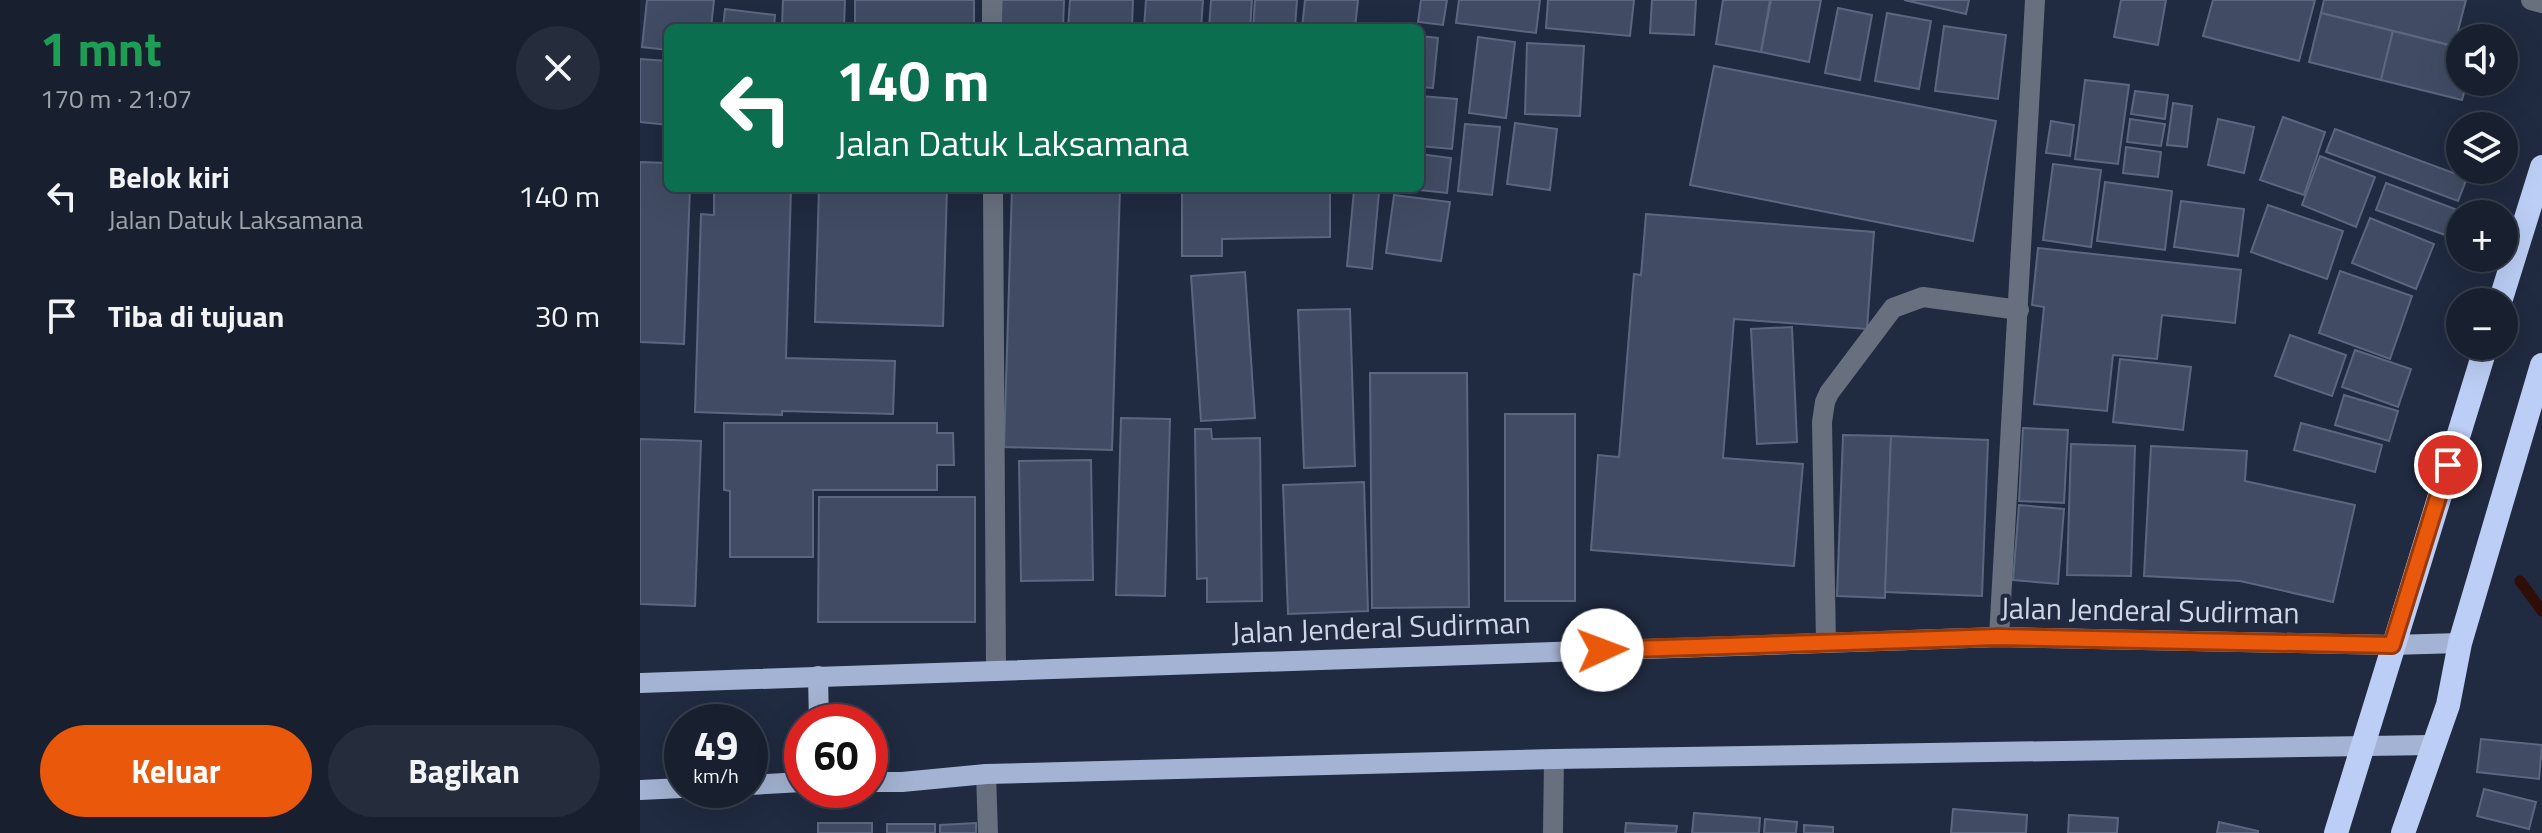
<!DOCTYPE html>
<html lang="id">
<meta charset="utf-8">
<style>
body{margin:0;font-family:"Titillium Web",sans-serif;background:#252d3c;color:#f1f3f6;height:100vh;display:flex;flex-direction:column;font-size:30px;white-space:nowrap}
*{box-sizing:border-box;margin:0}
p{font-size:26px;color:#9fa3ab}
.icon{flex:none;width:44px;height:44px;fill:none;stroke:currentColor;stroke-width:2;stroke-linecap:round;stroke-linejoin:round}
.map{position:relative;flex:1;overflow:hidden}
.side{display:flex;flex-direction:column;background:#182030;width:640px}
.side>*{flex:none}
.hud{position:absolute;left:24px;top:24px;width:760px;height:168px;border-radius:12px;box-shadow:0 8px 32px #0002,0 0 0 2px #363e4c;background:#0b6e4f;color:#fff;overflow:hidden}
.fabs{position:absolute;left:1806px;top:24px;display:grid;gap:16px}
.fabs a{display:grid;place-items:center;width:72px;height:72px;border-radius:50%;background:#182030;box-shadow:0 8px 32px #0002,0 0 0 2px #363e4c;font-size:40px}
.speed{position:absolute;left:24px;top:704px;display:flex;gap:16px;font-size:40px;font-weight:700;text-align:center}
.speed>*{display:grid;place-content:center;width:104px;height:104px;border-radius:50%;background:#182030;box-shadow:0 8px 32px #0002,0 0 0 2px #363e4c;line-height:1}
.speed small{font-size:20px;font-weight:400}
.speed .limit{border:12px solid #d22;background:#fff;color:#111}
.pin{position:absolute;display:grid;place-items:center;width:68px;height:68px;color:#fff;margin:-34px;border:4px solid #fff;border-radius:50%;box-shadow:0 2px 8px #0007}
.me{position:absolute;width:88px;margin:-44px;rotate:88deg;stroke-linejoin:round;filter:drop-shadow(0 0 6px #0008)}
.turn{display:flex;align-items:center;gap:28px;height:168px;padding:0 40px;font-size:36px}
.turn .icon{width:104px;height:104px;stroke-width:2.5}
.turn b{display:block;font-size:56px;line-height:68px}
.round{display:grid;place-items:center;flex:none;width:84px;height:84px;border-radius:42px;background:#252d3c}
.headline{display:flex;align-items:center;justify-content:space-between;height:136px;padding:0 40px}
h1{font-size:48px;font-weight:700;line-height:60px;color:#1e9e55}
.cta{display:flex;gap:16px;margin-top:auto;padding:16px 40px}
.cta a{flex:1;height:92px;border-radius:48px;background:#ea580c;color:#fff;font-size:32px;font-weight:700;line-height:92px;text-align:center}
.cta a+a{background:#252d3c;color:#f1f3f6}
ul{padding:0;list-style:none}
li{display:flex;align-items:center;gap:24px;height:120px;padding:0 40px}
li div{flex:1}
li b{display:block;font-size:30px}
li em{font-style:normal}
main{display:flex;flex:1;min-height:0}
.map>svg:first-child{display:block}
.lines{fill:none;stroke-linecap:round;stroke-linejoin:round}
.stream{stroke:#2f0e07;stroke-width:11}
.building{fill:#414c64;stroke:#5b6780;stroke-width:2}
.minor{stroke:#686f7f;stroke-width:20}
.major{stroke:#a4b3d3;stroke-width:20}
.highway{stroke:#bccef5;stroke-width:24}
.route-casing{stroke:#983908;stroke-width:20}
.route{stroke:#ea580c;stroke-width:14}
.labels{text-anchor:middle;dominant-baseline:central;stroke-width:8;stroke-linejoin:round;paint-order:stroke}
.street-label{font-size:30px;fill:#cfd6e5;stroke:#202a40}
</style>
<main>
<section class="side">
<div class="headline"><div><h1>1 mnt</h1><p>170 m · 21:07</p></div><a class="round"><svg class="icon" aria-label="close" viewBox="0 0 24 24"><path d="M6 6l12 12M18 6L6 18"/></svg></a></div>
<ul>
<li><svg class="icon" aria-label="left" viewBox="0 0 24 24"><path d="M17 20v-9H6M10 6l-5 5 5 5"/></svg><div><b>Belok kiri</b><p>Jalan Datuk Laksamana</p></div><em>140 m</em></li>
<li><svg class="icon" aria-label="arrive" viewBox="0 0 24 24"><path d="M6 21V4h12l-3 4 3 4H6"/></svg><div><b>Tiba di tujuan</b></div><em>30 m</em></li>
</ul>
<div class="cta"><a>Keluar</a><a>Bagikan</a></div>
</section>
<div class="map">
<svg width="1902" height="833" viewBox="0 0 1902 833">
<rect width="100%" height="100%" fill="#202a40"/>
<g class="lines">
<path class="stream" d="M1880,581L1902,611"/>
</g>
<g class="building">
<path d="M7,0H74L71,28H28V50L2,47Z"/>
<path d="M143,0H205L204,28L142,26Z"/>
<rect x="215" y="0" width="119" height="28"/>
<path d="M362,0H424L423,28H360Z"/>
<path d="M430,0H493L492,28H428Z"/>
<path d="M506,0H563L561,28H504Z"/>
<path d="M571,0H612L610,28H569Z"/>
<path d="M615,0H657L655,28H613Z"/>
<path d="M665,0H718L715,28H662Z"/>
<path d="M781,0H807L803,25L778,22Z"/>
<path d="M819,0H900L896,33L816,23Z"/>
<path d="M908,0H994L990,36L906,28Z"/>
<path d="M1012,0H1056L1054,35L1010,33Z"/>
<path d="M1083,0H1130L1121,52L1076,44Z"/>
<path d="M1131,0H1181L1169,62L1121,52Z"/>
<path d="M1264,0H1329L1326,14Z"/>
<path d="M1481,0H1526L1518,45L1474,37Z"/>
<path d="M1573,0H1675L1659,61L1563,36Z"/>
<path d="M1684,0H1826L1814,46L1681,13Z"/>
<path d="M1198,8L1232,15L1220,80L1185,73Z"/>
<path d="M85,9L135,15L134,28H83Z"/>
<path d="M1247,13L1291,21L1279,89L1235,81Z"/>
<path d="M1681,13L1753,31L1741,80L1669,62Z"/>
<path d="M1304,26L1366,35L1358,99L1295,91Z"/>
<path d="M1753,31L1820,48V82H1827L1822,100L1741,80Z"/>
<path d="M780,36L798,38L793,88L780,87Z"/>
<path d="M838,37L875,42L866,118L829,113Z"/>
<path d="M887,43L944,46L940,116L885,114Z"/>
<path d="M0,59L28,61V125L0,122Z"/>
<path d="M1074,66L1356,121L1333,241L1050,185Z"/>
<path d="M1445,80L1489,85L1478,164L1435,159Z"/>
<path d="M1495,91L1528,95L1525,119L1491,114Z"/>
<path d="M780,96L817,99L812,149L780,146Z"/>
<path d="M1533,103L1552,106L1547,147L1527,145Z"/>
<path d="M1643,117L1685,132L1664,195L1620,180Z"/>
<path d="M1490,119L1525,124L1521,146L1487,142Z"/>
<path d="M1578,119L1614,127L1604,173L1568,165Z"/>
<path d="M1411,121L1434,125L1430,156L1406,153Z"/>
<path d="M875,123L917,129L910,190L867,184Z"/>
<path d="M825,124L860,127L852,195L818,191Z"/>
<path d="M1695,129L1827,178L1818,201L1686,152Z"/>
<path d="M1486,147L1521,152L1518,177L1483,173Z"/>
<path d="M780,154L811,158L807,193L760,188H780Z"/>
<path d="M1680,156L1735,177L1716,227L1662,205Z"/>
<path d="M0,162L28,163V188H50L44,344L0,342Z"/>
<path d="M1413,164L1461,170L1451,247L1403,240Z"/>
<path d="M1465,182L1532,191L1525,250L1457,241Z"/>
<path d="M1746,183L1815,209L1805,235L1736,210Z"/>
<path d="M74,188H151L146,358L255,361L253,414L142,411V415L55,412L61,214L74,215Z"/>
<path d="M179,188H307L303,326L175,322Z"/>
<path d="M372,188H480L472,450L364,447Z"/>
<path d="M542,188H690V237L582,239V256H542Z"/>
<path d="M714,190L739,192L732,269L707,266Z"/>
<path d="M754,195L810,202L801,261L746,253Z"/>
<path d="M1541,201L1604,209L1598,256L1534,247Z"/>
<path d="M1628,205L1703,231L1687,279L1611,252Z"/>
<path d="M1006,214L1234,232L1227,329L1094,319L1083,458L1163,464L1154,566L951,550L958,455L979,457L994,274L1001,275Z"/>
<path d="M1730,218L1794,244L1776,289L1712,263Z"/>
<path d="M1398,248L1601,270L1595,323L1522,315L1517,359L1473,355L1467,411L1394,404L1404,307L1392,305Z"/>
<path d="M1700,271L1772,296L1750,359L1679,333Z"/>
<path d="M605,272L615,418L561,421L551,276Z"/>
<path d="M710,309L715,466L664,468L658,310Z"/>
<path d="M1152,327L1157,442L1117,444L1111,329Z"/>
<path d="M1650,335L1706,355L1692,396L1635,376Z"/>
<path d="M1715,350L1771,369L1758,407L1702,387Z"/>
<path d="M1480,359L1551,367L1543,430L1473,422Z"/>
<path d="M730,373H827L829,607L732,608Z"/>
<path d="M1704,395L1758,411L1749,441L1695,425Z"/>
<rect x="865" y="414" width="70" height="187"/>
<path d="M481,418L530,419L525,596L476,595Z"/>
<path d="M84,423H297V433H313L314,465H297V490H173V557H90V491L84,490Z"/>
<path d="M1661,423L1742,445L1735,472L1654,450Z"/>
<path d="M1383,428L1428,430L1424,503L1379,501Z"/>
<path d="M555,429H571L572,439L620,438L622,601L567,602V578L557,579Z"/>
<path d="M1203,435L1251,436L1245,598L1197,596Z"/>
<path d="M1251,436L1348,440L1342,596L1245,592Z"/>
<path d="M0,439L61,441L55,606L0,604Z"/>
<path d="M1431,444L1495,446L1491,576L1427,575Z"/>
<path d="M1511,446L1607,451L1605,481L1715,505L1693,602L1600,581L1504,576Z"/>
<path d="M451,460L453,580L381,581L379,461Z"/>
<path d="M724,482L728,611L648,614L643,485Z"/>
<path d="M179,497H335V622H178Z"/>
<path d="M1379,505L1424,509L1418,584L1373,580Z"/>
<path d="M1841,739L1902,745L1899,779L1837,772Z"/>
<path d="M1844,789L1896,802L1889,829L1837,816Z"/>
<path d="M1313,809L1387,815L1386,833H1311Z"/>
<path d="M1054,813L1120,818L1119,833H1052Z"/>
<path d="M1429,815L1478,818L1477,833H1428Z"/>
<path d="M1125,819L1157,822L1156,833H1124Z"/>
<path d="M1579,822L1618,831V833H1577Z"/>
<rect x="178" y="823" width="54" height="10"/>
<path d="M336,823V833H300V825Z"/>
<path d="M986,823L1037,826L1036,833H985Z"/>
<rect x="247" y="824" width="48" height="9"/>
<path d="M1164,825L1193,827V833H1164Z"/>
</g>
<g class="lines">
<g class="minor">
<path d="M352,0V28"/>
<path d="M1891,0L1902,3"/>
<path d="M353,188L356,669"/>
<path d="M1359,637L1395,0"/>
<path d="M1186,643L1182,422L1185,402L1189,393L1253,308L1283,297L1379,310"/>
<path d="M346,774L348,833"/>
<path d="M913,833L914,759"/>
</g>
<g class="major">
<path d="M178,676L179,722"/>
<path d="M0,683L1359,637L1752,645L1820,643"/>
<path d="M230,782H262L346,774L914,759L1792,745"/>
<path d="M110,785L162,782"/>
<path d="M0,790L42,788"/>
</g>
<g class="highway">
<path d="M1860,302L1902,167"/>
<path d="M1696,833L1846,346"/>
<path d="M1763,833L1808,705L1820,643L1902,365"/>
</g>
</g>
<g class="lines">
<defs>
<path id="route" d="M962,650L1359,637L1752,645L1808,465"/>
</defs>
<use href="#route" class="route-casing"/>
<use href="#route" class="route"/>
</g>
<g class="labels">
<g class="street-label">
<text transform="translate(1510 610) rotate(1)">Jalan Jenderal Sudirman</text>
<text transform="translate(741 627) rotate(-2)">Jalan Jenderal Sudirman</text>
</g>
</g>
</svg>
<div class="fabs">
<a><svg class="icon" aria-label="sound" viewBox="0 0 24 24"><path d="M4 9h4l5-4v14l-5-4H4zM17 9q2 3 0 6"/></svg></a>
<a><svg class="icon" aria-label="layers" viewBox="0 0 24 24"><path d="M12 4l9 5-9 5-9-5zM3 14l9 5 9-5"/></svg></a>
<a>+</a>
<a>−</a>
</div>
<div class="speed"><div>49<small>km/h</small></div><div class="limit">60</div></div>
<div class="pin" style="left:1808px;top:465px;background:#d93025"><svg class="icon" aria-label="arrive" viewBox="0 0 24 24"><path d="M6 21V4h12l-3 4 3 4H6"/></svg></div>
<svg class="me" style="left:962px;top:650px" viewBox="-20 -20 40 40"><circle r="19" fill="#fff"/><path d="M0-13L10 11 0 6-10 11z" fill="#ea580c"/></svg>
<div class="hud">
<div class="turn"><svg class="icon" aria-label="left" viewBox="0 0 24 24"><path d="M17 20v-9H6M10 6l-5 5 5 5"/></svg><div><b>140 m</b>Jalan Datuk Laksamana</div></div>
</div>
</div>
</main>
